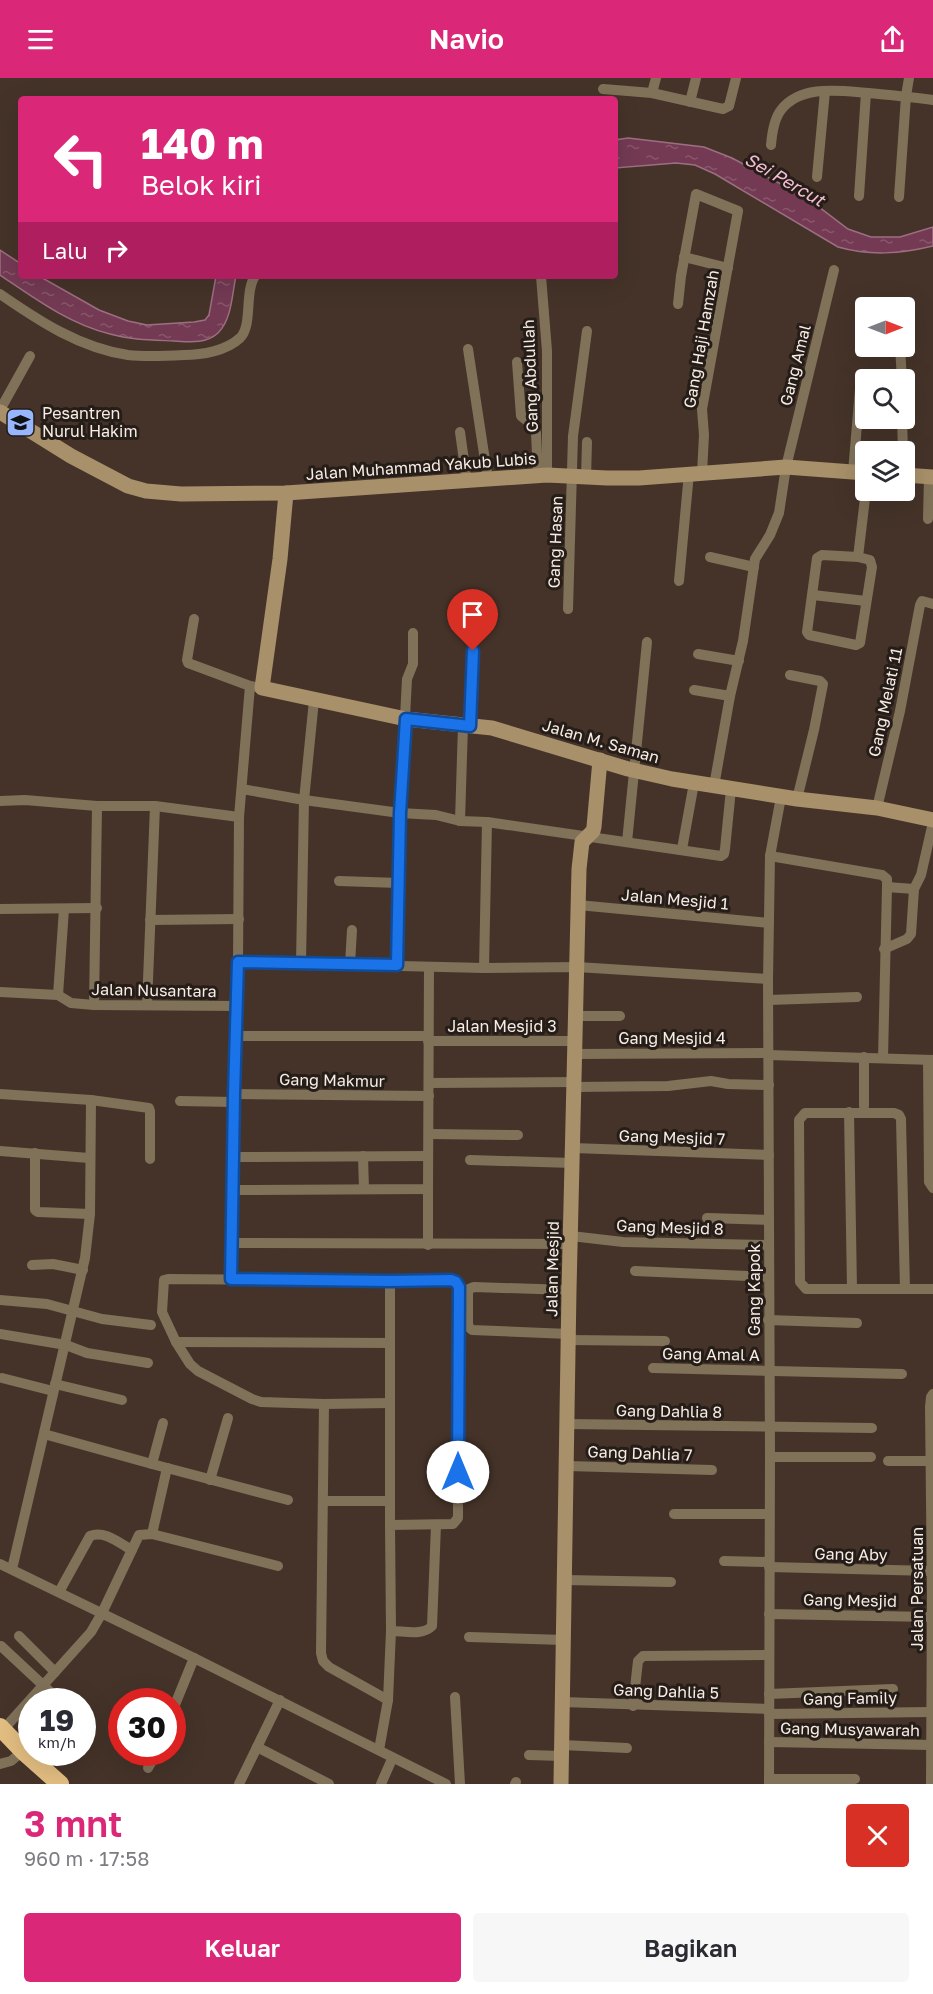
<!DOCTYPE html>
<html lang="id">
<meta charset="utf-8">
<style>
body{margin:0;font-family:"Golos Text",sans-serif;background:#f7f7f7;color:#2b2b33;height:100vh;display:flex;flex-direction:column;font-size:22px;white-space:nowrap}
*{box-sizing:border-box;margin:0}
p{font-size:20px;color:#7c7c81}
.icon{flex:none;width:33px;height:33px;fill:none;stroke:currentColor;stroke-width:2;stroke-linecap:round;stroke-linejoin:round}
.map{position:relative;height:1706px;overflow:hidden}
.details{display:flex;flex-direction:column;background:#fff;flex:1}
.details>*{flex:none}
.guide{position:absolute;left:18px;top:18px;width:600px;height:183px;border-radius:6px;box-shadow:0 6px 24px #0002;background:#db2777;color:#fff;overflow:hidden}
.needle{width:39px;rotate:90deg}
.buttons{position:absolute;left:855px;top:219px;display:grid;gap:12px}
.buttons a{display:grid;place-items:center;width:60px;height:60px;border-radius:6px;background:#fff;box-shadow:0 6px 24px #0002;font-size:30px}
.speed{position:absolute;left:18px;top:1610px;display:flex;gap:12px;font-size:30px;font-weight:700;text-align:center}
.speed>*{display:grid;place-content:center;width:78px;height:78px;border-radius:50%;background:#fff;box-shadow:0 6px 24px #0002;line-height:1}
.speed small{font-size:15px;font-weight:400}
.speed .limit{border:9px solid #d22;background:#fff;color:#111}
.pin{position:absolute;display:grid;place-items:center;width:51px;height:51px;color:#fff;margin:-62px -26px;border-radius:50% 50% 50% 0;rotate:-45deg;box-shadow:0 0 6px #0007}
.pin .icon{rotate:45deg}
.me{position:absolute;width:66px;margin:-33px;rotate:0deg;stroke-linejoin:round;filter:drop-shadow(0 0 4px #0008)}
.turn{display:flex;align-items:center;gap:21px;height:126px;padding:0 24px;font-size:27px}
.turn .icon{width:78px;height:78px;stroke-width:2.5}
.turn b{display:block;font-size:42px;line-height:51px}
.then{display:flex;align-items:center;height:57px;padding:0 24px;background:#0003;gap:12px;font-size:22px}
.round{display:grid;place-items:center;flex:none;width:63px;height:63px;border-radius:6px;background:#f7f7f7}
.overview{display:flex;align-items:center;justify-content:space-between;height:102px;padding:0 24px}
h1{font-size:36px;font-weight:600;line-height:45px;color:#db2777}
.action{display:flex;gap:12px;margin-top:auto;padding:12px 24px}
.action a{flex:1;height:69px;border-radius:6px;background:#db2777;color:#fff;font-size:24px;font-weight:600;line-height:69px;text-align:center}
.action a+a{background:#f7f7f7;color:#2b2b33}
header{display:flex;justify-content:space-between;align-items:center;height:78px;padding:0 24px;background:#db2777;color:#fff;font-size:27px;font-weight:600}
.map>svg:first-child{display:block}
.water{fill:url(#water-ripples);stroke:#9c6f80;stroke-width:1.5}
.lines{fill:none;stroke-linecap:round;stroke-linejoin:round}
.street{stroke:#807159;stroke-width:10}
.secondary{stroke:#a8906a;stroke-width:15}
.highway{stroke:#e3be82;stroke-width:18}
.route-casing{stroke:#114b97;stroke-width:15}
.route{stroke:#1a73e8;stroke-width:10}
.labels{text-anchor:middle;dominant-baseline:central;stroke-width:6;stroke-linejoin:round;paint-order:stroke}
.street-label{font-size:16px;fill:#f8ece5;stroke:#251d18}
.poi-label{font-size:16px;fill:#f8ece5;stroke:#251d18;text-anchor:start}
.water-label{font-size:18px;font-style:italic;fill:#f5bcd3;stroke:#251d18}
</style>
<header><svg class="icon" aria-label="menu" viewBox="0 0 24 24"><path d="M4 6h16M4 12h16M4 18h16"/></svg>Navio<svg class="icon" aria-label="share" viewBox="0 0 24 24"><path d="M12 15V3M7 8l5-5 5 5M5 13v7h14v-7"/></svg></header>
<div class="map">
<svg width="933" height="1706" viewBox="0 0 933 1706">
<defs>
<pattern id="water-ripples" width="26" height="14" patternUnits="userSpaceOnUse" patternTransform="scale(1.5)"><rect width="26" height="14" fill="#743a54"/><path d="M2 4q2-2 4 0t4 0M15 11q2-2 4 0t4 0" fill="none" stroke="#89576c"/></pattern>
</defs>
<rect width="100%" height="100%" fill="#453329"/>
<g class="water">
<path d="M628,60L704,69L732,80L807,120L848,151L871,159H900L933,149V168C900,176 870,178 838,169L715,96L695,87L676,85L615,90V62Z"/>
<path d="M0,172L21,186V198H39L99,232L128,243L147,247L194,244L205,242L209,237L216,198H236C232,216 232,241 218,255C206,266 190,264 174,263C152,262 131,262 110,256C69,246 34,220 0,197Z"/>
</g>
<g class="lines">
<g class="street">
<path d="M603,11L652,15L723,31L729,28L736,0"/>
<path d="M652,15L656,0"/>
<path d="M690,24L696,0"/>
<path d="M771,67C772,55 774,41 781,32C801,6 841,13 869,15C890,17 912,19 933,22"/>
<path d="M817,99L825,13"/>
<path d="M859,118L866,15"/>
<path d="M899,119L906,18L909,0"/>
<path d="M684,179L728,190"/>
<path d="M541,198L547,273V397"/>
<path d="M0,216C39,243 80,270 128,277C146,279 165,278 184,277C202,277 226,273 240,260C253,247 244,215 255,198"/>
<path d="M678,226L681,198L696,116L738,133L702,331L704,357L702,395"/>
<path d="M900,268L902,302"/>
<path d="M468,271L488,402"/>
<path d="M517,284L521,338L534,348L536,355L538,398"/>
<path d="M0,332L30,278"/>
<path d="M902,340L903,374"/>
<path d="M460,354L467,404"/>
<path d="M853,394L860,311"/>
<path d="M586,399L587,364"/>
<path d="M928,441L929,398"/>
<path d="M710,479L754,489"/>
<path d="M858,479L870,482L872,489L860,565L856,567L809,557L807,554L817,480L822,477L858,479L866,412"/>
<path d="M679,503L689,395"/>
<path d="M813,517L866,523"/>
<path d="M568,531L573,358L587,253"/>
<path d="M194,541L187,582L188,585L250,608"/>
<path d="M698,576L739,583"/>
<path d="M790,597L820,603L823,606L814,652L797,721"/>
<path d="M262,610L250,608L239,739L238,884L234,1016L233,1165L571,1166"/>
<path d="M694,612L730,618"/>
<path d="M470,648L473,573"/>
<path d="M714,708L730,618L743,563L755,481L770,457L779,435L786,389L834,192"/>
<path d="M242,711L304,722L400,735L436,737L460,743L487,744L721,778L724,776L725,771L731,711"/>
<path d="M0,723L25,722L97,728H155L239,739"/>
<path d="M877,730L900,633L920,527L922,523L933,526"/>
<path d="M460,743L463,647"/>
<path d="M627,764L647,564"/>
<path d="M682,771L694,705"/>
<path d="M770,778L882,797L887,801V809"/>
<path d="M339,803L399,805"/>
<path d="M578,827L769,845"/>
<path d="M0,831L97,830"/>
<path d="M150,842L239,841"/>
<path d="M884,871L907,861L911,856L914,811L921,797L933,744"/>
<path d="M238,884L484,890L577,889L768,901"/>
<path d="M301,885L304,722L314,622"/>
<path d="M350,886L352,852"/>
<path d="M397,887L400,735L407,601L413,586V555"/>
<path d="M484,890L487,744"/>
<path d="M0,914L58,917L71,925L94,927L237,928"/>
<path d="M58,917L64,831"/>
<path d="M769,922L857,919"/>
<path d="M94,927L97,728"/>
<path d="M147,927L155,728"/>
<path d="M577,938H620"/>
<path d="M237,958H428"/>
<path d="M428,963H576"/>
<path d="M576,976L769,975"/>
<path d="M769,977L933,982"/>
<path d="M864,979V1028"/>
<path d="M883,980L887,809L914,811"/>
<path d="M928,982L929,1104L933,1110"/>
<path d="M429,1005L575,1004"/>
<path d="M575,1009L668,1008L711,1003L728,1006L769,1007"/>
<path d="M0,1016L91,1022L90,1136L85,1180L12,1491"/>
<path d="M234,1016L429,1018"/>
<path d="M91,1022L149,1030L150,1033V1081"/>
<path d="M180,1023L234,1024"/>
<path d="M849,1034L852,1211"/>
<path d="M429,1056L518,1057"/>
<path d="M573,1070L769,1077"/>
<path d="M0,1073L89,1080"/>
<path d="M35,1075V1132L38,1134L90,1136"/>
<path d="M363,1078L364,1111"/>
<path d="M234,1079L428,1078"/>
<path d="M470,1082L573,1085"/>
<path d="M234,1112L428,1111L429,889"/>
<path d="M707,1140L769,1142"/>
<path d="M571,1158L623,1164L768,1167"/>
<path d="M428,1167V1111"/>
<path d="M32,1187L53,1186L83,1192"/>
<path d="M635,1193L769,1199"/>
<path d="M231,1201L233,1165"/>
<path d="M905,1211L901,1041L899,1037L894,1035H805L799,1042L800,1204L806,1211C849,1211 891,1211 933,1211"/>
<path d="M0,1222L47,1226L102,1241L151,1247"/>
<path d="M768,1242L857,1245"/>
<path d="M0,1256L66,1267L87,1275L148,1285"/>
<path d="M569,1256L472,1252L468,1248V1214L469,1211L474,1209L569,1212"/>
<path d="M569,1262L665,1263"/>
<path d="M176,1264L390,1265"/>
<path d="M653,1290L902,1296"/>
<path d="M2,1300L53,1313"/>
<path d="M55,1306L122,1322"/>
<path d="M324,1326L321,1575L323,1583L329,1589L388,1622"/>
<path d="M568,1346L872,1350"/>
<path d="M44,1356L152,1386L288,1422"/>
<path d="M770,1379H871"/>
<path d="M888,1383H931"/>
<path d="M152,1386L163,1345"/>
<path d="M567,1388L712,1392"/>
<path d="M210,1402L228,1340"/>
<path d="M323,1423H389"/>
<path d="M674,1436H769"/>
<path d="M390,1447V1203"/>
<path d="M152,1456L167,1390"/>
<path d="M724,1483L769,1484"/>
<path d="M0,1486L194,1580L446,1706"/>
<path d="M769,1489L932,1493"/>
<path d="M565,1502L671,1504"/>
<path d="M59,1514L90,1458C105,1452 119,1465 132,1472"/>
<path d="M769,1536L931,1539"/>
<path d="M391,1553C404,1553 423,1558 432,1548L436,1447"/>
<path d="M19,1558L55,1594"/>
<path d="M469,1559L564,1562"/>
<path d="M1,1568L60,1623"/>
<path d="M769,1616L893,1611"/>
<path d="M455,1619L460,1706"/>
<path d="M562,1624L769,1631"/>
<path d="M633,1628L638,1583L643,1578L769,1577"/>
<path d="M172,1634L194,1580"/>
<path d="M769,1636L931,1634"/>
<path d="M3,1652L91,1554L102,1535L139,1457L152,1456L278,1488"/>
<path d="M769,1664L931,1667"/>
<path d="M562,1667L627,1670"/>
<path d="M257,1669L329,1706"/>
<path d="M379,1672L388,1622L391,1553L390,1447L453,1446L458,1440V1206L451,1202L390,1203L168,1201L164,1202L162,1234L176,1264L190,1286L198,1293L252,1321L261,1324L324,1326L390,1325"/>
<path d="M529,1677L562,1678"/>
<path d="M0,1686L11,1683L23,1673"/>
<path d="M148,1690L157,1674"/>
<path d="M769,1701H855"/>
<path d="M239,1706L280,1622"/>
<path d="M381,1706L392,1681"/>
<path d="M515,1706L516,1704"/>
<path d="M769,1706L770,1379L768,901L770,778L781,719"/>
<path d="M931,1706L932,1514L930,1329L931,1319L933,1316"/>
</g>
<g class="secondary">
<path d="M0,334L71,378L128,408L146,413L181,416L286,415L547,397L607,400H639L786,389L866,395"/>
<path d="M904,397L933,399"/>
<path d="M286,415L280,481L262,610L406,641L492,650L628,691L672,701L797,721L877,730L933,742"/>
<path d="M561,1706L569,1212L579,791L582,764L593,753L594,749L600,682"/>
</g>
<path class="highway" d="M0,1649L23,1673L60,1706"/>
</g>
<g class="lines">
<defs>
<path id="route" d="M458,1394L459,1209L456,1204L451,1202L390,1203L231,1201L234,1016L238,884L397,887L400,735L406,641L470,648L473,573"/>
</defs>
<use href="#route" class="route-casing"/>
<use href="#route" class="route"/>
</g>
<defs>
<symbol id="school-square" viewBox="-11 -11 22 22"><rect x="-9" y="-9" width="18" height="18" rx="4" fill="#97b6fd" stroke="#251d18"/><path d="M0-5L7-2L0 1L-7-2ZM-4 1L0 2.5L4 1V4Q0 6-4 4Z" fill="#111"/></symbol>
</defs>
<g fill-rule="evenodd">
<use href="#school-square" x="4" y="328" width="33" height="33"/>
</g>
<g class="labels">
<g class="street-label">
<text transform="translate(701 261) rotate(-80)">Gang Haji Hamzah</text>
<text transform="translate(795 287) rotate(-76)">Gang Amal</text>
<text transform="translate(530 298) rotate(-92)">Gang Abdullah</text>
<text transform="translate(421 388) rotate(-4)">Jalan Muhammad Yakub Lubis</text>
<text transform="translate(555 464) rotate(-88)">Gang Hasan</text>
<text transform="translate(885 624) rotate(-78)">Gang Melati 11</text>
<text transform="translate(601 663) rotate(16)">Jalan M. Saman</text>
<text transform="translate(675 821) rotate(5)">Jalan Mesjid 1</text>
<text transform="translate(154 912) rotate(1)">Jalan Nusantara</text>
<text x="502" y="948">Jalan Mesjid 3</text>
<text x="672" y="960">Gang Mesjid 4</text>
<text transform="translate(332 1002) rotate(1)">Gang Makmur</text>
<text transform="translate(672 1059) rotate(2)">Gang Mesjid 7</text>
<text transform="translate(670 1149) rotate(2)">Gang Mesjid 8</text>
<text transform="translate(552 1191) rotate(-89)">Jalan Mesjid</text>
<text transform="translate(754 1212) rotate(-90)">Gang Kapok</text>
<text transform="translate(711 1276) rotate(1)">Gang Amal A</text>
<text transform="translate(669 1333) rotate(1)">Gang Dahlia 8</text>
<text transform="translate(640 1375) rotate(2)">Gang Dahlia 7</text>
<text transform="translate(851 1476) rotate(1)">Gang Aby</text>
<text transform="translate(917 1511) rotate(-90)">Jalan Persatuan</text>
<text transform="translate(850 1522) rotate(1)">Gang Mesjid</text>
<text transform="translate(666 1613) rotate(2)">Gang Dahlia 5</text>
<text transform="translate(850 1620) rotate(-1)">Gang Family</text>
<text transform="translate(850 1651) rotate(1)">Gang Musyawarah</text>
</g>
<g class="poi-label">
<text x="42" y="335">Pesantren<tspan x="42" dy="18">Nurul Hakim</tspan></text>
</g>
<g class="water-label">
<text transform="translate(785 101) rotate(30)">Sei Percut</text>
</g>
</g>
</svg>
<div class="buttons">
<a><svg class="needle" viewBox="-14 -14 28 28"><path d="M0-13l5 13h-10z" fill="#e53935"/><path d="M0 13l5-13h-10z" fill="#7c7c81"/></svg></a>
<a><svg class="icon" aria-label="search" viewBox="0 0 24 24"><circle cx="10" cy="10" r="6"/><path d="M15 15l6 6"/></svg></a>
<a><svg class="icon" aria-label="layers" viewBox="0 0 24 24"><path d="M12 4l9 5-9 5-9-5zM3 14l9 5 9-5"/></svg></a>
</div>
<div class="speed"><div>19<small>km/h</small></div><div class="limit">30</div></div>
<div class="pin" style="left:473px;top:573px;background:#d93025"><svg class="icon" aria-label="arrive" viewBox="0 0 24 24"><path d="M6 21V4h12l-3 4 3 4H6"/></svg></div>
<svg class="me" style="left:458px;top:1394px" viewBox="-20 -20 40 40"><circle r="19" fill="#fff"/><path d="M0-13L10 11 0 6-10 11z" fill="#1a73e8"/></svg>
<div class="guide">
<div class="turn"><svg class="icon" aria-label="left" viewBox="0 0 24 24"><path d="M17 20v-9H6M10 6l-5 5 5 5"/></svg><div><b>140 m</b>Belok kiri</div></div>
<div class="then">Lalu<svg class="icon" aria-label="right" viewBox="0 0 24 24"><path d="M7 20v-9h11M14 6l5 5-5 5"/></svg></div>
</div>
</div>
<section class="details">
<div class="overview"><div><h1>3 mnt</h1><p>960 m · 17:58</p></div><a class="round" style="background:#d93025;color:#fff"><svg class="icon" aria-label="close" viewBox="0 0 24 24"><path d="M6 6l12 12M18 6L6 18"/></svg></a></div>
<div class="action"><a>Keluar</a><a>Bagikan</a></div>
</section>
